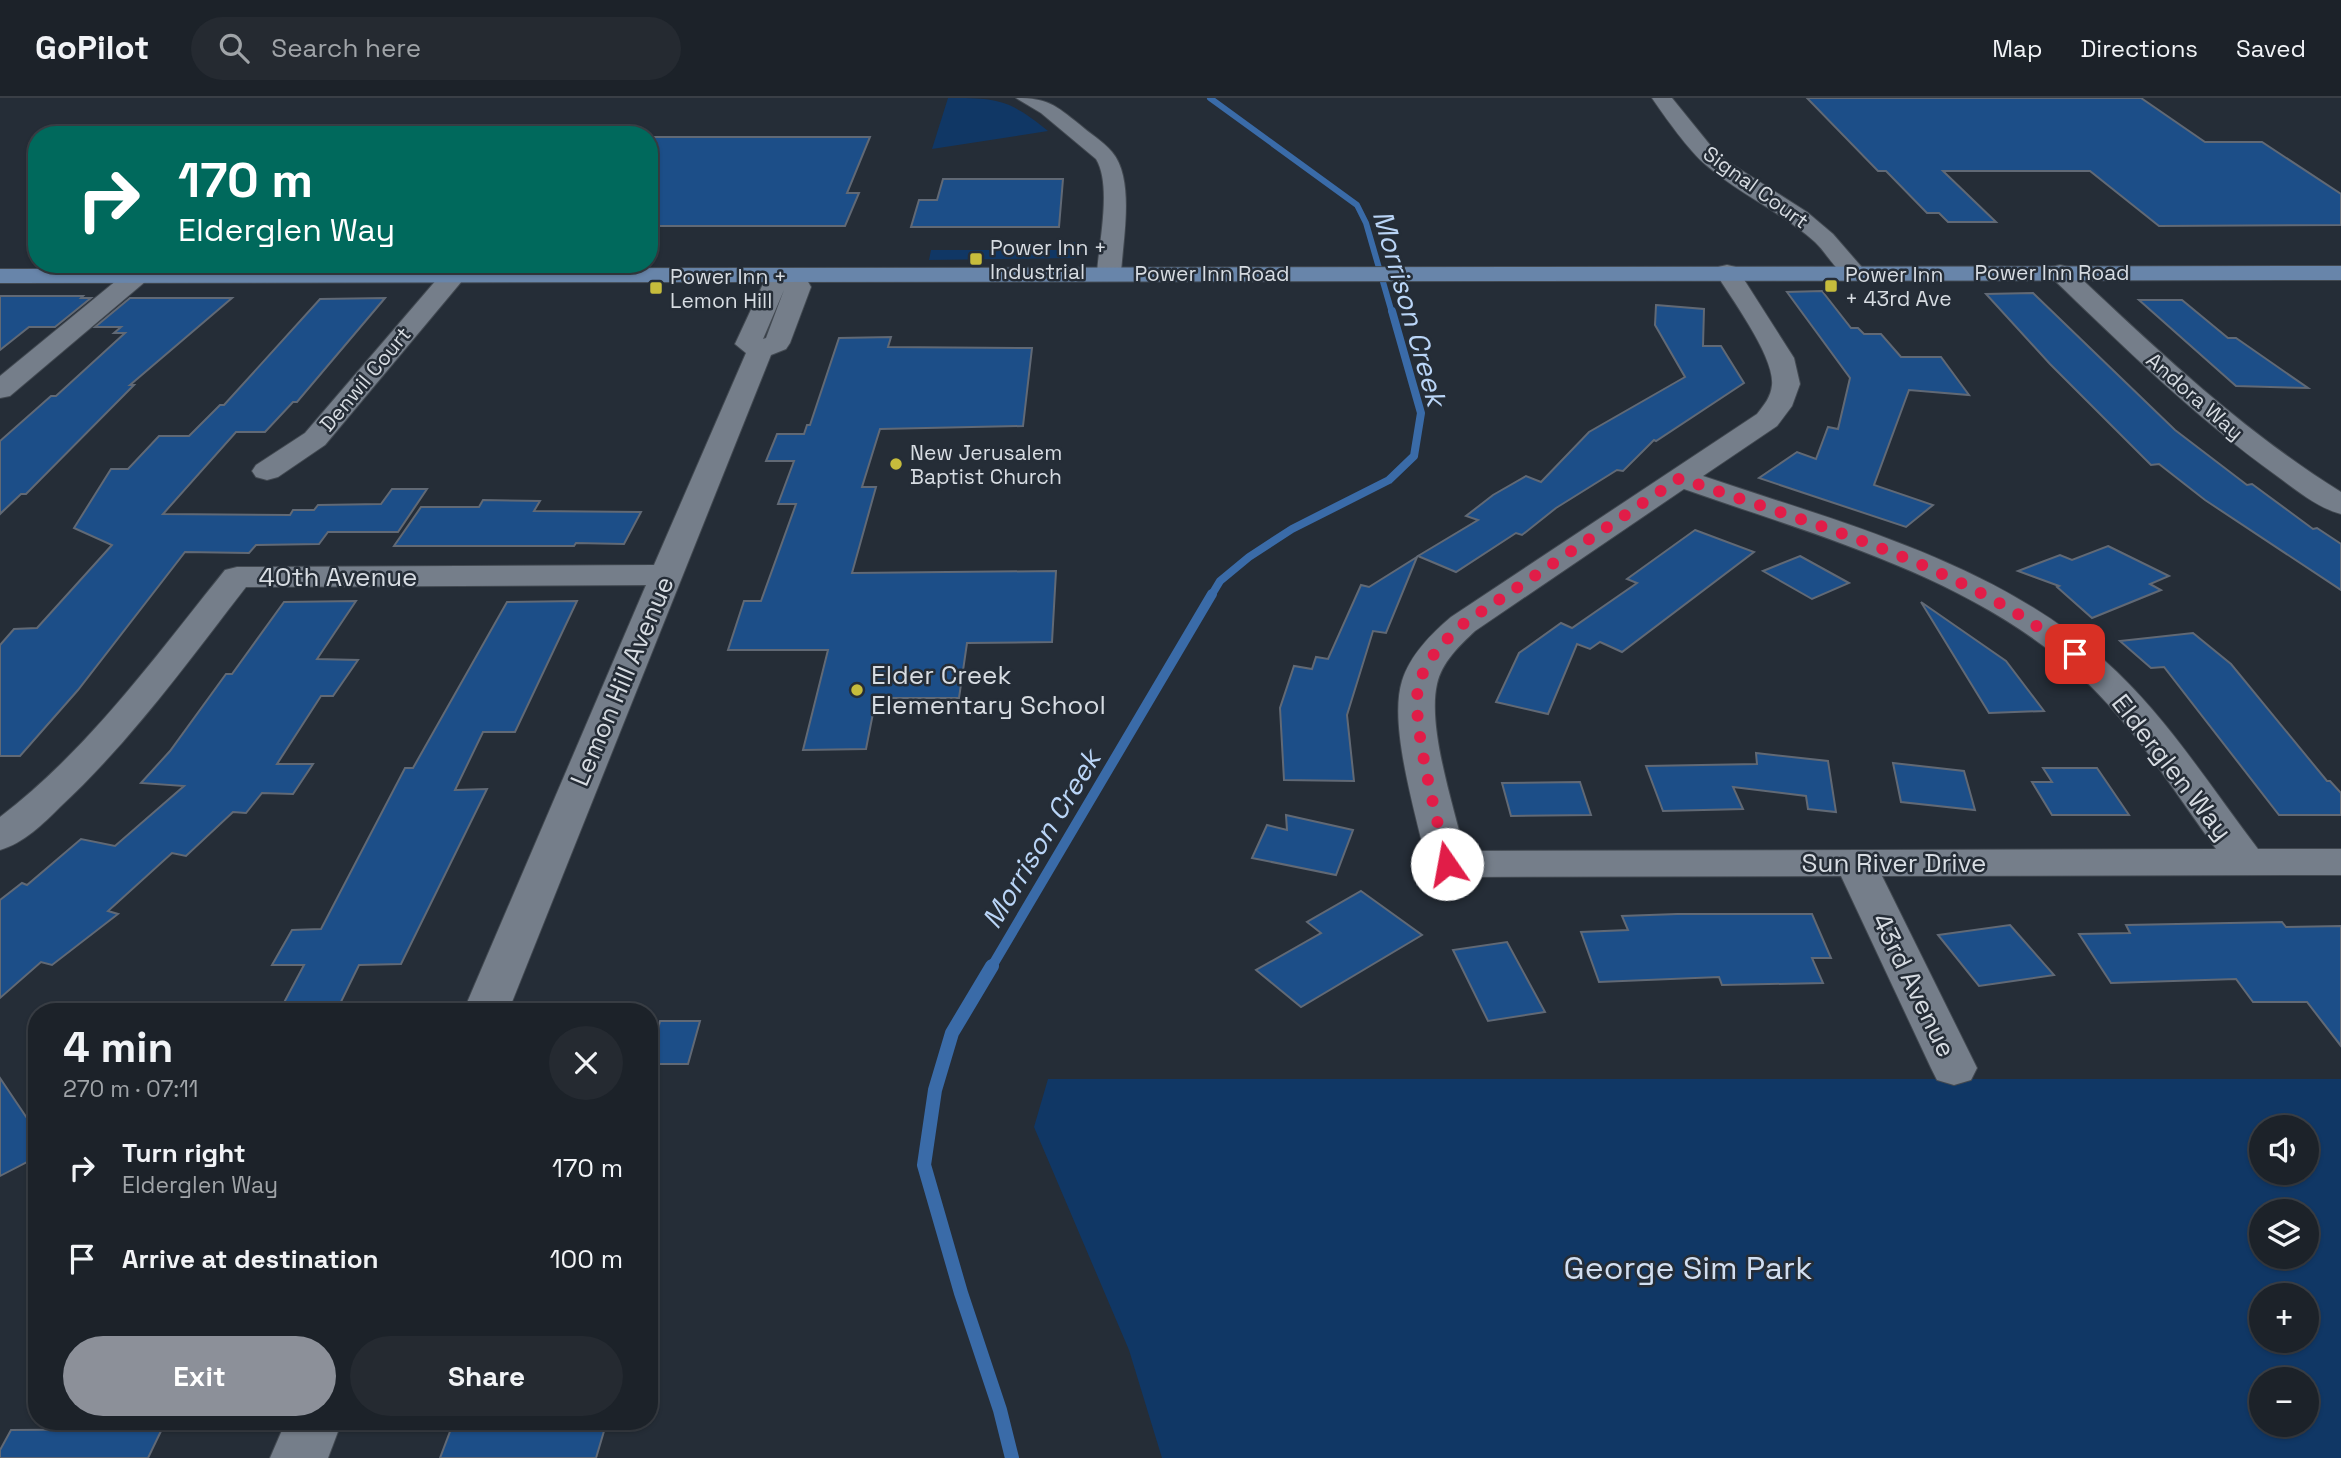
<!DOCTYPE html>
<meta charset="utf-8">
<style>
body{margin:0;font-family:"Space Grotesk",sans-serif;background:#252a31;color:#f1f3f6;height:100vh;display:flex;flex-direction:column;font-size:26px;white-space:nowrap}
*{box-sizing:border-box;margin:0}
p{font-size:23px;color:#a0a4a8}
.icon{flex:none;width:38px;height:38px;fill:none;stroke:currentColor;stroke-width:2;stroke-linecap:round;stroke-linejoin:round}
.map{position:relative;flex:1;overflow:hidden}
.details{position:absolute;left:28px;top:905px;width:630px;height:427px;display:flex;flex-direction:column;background:#1c2229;border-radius:28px;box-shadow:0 2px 5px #0004,0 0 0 2px #3a3f46}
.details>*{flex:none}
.top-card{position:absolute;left:28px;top:28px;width:630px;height:147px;border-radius:28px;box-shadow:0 2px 5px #0004,0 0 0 2px #3a3f46;background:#00695c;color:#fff;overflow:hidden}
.tools{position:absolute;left:2249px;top:1017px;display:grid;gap:14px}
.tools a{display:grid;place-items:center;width:70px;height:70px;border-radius:50%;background:#1c2229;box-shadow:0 2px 5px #0004,0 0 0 2px #3a3f46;font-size:35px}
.pin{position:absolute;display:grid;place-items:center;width:60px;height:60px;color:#fff;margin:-30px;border-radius:14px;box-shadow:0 4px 10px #0006}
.me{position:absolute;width:77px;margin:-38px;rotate:348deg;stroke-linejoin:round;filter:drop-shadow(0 0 5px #0008)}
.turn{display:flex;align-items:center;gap:24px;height:147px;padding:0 35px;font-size:32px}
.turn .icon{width:91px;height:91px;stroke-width:2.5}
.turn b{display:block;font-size:49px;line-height:60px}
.round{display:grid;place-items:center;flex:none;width:74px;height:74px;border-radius:37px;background:#252a31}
.headline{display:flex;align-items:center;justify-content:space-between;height:119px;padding:0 35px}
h1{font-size:42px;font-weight:600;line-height:52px}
.button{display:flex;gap:14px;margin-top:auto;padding:14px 35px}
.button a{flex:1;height:80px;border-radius:42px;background:#8c9099;color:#fff;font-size:28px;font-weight:600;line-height:80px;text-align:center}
.button a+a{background:#252a31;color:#f1f3f6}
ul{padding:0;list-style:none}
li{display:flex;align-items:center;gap:21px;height:91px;padding:0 35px}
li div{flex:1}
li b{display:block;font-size:26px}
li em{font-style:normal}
header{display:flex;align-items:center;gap:42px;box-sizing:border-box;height:98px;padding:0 35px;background:#1c2229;border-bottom:2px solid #3a3f46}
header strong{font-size:33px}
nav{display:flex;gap:38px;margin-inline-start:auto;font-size:24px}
.search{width:490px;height:63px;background:#252a31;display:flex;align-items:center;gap:18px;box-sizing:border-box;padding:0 24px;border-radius:38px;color:#a0a4a8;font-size:26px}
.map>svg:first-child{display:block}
.green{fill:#103765;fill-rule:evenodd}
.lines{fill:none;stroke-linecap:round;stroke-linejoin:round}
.stream-far3{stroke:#3a6ba8;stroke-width:6}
.stream-far2{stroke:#3a6ba8;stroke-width:8}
.stream-far1{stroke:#3a6ba8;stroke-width:10}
.stream{stroke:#3a6ba8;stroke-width:14}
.building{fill:#1c4e88;stroke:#616975;stroke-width:2}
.minor-casing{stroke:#424951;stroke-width:2}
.major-casing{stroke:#424951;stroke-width:2}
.minor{fill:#757e8a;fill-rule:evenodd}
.major{fill:#6885aa;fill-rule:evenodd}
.route{stroke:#e11d48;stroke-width:12;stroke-dasharray:0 21.6}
.poi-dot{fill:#c6bc3c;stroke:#252d37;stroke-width:2.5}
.labels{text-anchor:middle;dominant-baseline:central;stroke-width:5;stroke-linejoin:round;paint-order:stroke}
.far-street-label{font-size:21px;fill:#d7dce2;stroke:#252d37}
.far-poi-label{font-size:21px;fill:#d7dce2;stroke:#252d37;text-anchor:start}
.street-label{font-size:26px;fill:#d7dce2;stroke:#252d37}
.poi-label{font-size:26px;fill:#d7dce2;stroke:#252d37;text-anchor:start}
.water-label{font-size:28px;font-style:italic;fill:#bad5f7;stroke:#252d37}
.near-park-label{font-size:32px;fill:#d2dff1;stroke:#252d37}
</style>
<header>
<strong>GoPilot</strong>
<div class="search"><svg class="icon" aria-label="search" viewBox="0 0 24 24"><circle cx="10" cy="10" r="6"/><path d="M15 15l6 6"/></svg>Search here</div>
<nav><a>Map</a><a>Directions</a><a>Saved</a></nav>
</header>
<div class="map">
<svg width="2341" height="1360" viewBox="0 0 2341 1360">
<rect width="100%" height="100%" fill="#252d37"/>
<g class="green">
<path d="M948,0C997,0 1009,1 1048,33L932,51Z"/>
<path d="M1083,144L1081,155L1075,160L929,162L931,152H1057L1058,145Z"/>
<path d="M1048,981H2341V1360H1162L1129,1252L1034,1029ZM2261,1029H2306V1074H2261ZM2261,1113H2306V1158H2261ZM2261,1197H2306V1242H2261ZM2261,1281H2306V1326H2261Z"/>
</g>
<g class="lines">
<path class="stream-far3" d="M1210,0L1357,107L1366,125L1392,215"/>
<path class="stream-far2" d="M1211,498L1220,483L1249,459L1292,431L1389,382L1414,358L1421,315L1392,213"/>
<path class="stream-far1" d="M991,870L1212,496"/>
<path class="stream" d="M992,868L952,935L935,992L924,1067L961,1195L1000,1312L1012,1360"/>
</g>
<g class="building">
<path d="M1807,0H2141L2205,44H2262L2341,96V127L2159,128L2090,73H1943L1996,124H1948L1939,115H1927L1886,73H1878Z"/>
<path d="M649,39H870L847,95H859L845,128H649Z"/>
<path d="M943,81H1063L1059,129H911L919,102H937Z"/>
<path d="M1822,193L1851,230H1858L1864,236H1881L1901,259H1941L1969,297L1909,292L1874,387L1933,407L1906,429L1759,380L1797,354L1816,361L1828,329L1838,331L1850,280L1787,194Z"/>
<path d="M2033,195L2175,332L2247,387L2252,386L2313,431L2317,430L2341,446V492L2205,402L2159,366L2151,367L2050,266L1986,196Z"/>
<path d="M0,198H83L81,200H91L55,229H29L0,252Z"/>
<path d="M130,200H232L130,287H134L26,396H21L0,416V343L51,298H56L125,235H114L121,229H95Z"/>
<path d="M385,200L297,304H293L265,334H236L163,416L290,417L293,412H314L318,407L381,406L392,391H427L398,434H328L319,446L256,447L249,455L185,454L78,592L20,658H0V547L14,531L37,530L112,447L74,430L111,371H128L159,338H189L220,307H224L320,201Z"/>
<path d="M2139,202H2182L2228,240H2236L2308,290L2236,288Z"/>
<path d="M1656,207L1704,211L1703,248H1721L1744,285L1656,343L1654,342L1623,373L1617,372L1556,410L1522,437L1516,435L1456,474L1418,458L1478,422L1466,418L1493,397L1526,378L1541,384L1589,334L1685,279L1655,227Z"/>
<path d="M891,239L888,249L1032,250L1023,328L880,331L862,389H876L852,475L1056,473L1052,544L967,545L959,600H876L866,651L803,652L828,552H728L744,503H761L796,406H778L794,363H766L777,336H804L807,327H810L839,240Z"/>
<path d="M483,402L540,403L534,413L641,414L624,446L576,445L574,448H394L421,409H479Z"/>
<path d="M1695,432L1754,454L1622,554L1600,544L1590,551L1577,546L1548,616L1496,604L1519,555L1561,525L1572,530L1637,485L1627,481Z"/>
<path d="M2108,448L2169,478L2150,486L2161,492L2092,520L2057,489L2059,488L2018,473L2060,457L2072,462Z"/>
<path d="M1800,458L1849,485L1812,501L1763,473Z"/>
<path d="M1417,459L1386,535L1373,533L1347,617L1354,683L1284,682L1280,610L1294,568L1312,571L1316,559L1328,561L1361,487L1369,489Z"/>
<path d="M356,503L317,561L358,562L333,598H321L277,666H313L293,696L262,695L246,715L233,714L186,758L172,755L108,813L118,816L52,867L41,864L0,900V802L22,785L27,787L81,741L115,748L184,688L141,685L170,653L226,576H232L284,504Z"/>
<path d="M577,503L515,634H483L455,692L487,691L401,866L359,867L336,914H279L304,867H272L292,832L321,831L405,670H413L507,504Z"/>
<path d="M1921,504L2006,563L2044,613L1989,615Z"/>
<path d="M2193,535L2231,566L2327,683H2330L2341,695V717H2279L2164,569L2151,570L2120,543Z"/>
<path d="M1756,655L1828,663L1836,714L1808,711L1806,698L1733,689L1743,711L1663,713L1646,668L1757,666Z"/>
<path d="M1893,665L1964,673L1975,712L1901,704Z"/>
<path d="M2043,670H2097L2129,717H2052L2032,684H2052Z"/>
<path d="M1580,684L1591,717L1511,718L1502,685Z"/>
<path d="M1286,717L1353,732L1336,777L1252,760L1267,727L1287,732Z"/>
<path d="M1361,793L1422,837L1301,909L1256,872L1321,835L1307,824Z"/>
<path d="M1677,816H1812L1831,860H1812L1823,885L1722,887L1719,879L1599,884L1581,834L1628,832L1622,818Z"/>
<path d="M2282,824L2286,829L2341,828V948L2307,904H2253L2236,881L2111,885L2079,836L2130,835L2126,827Z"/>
<path d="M2010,827L2054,877L1979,888L1938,837Z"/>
<path d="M1507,844L1545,914L1488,923L1453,852Z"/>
<path d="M660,923H700L688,966H649Z"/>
<path d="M0,980L37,1035V1059L0,1078Z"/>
<path d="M454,1323H607L596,1360H440Z"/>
<path d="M162,1331L148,1360H0V1352L11,1332Z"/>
</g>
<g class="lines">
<defs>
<g id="minor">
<path d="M1016,0C1048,0 1055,7 1079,26C1089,35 1103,43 1112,54C1135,81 1123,141 1121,175L1118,180L1109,182L1100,180L1097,175C1099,144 1112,87 1096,61L1041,15Z"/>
<path d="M1652,0H1672L1719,58L1807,114L1833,136L1866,174L1863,179C1840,185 1830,158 1815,144C1782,114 1739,96 1706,67C1689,53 1665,19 1652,0Z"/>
<path d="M1727,167L1736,169L1794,260L1800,286L1792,308L1777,328L1703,378C1841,425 1993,463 2104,562C2165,616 2209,687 2258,751H2341V777L1882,778L1977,970L1971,982L1954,987L1937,982L1931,970L1841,778L1447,779L1433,775L1427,766C1417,719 1388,628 1402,583C1410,557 1431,536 1451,519L1757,316C1764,307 1771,299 1772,287C1775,259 1731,200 1715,174L1718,169ZM1684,391C1820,439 1969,478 2079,577C2133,626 2173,692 2216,751L1464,753C1454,708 1427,630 1437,586C1442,564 1459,548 1475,533Z"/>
<path d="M2060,167L2069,169C2155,250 2240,331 2341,394V416C2318,410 2296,392 2277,378C2195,319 2124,249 2051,179L2048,174L2051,169Z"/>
<path d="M137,171L146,173L149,178L146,183L10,298L0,300V278L128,173Z"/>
<path d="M453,171L462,173L465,178L462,183L325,347L278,379L267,382L256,379L252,373L256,367L305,335L444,173Z"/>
<path d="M793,171L802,173L811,189L790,245L786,251L771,257L508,914H463L646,487L246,489C187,565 131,643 60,709C43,726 24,745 0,752V719C89,651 155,559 225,472L237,469L654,467L746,255L735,246L762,188L765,183ZM784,192L766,240L763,241Z"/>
<path d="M286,1323H342L328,1360H270Z"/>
</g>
<path id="major" d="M2341,168V182L0,185V171Z"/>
</defs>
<use href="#minor" class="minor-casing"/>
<use href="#major" class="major-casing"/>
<use href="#minor" class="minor"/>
<use href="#major" class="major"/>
</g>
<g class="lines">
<path class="route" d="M1447,766C1439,726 1409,620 1419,586C1426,561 1444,543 1463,526L1680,380C1815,428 1961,465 2075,556"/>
</g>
<g class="poi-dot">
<rect x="969" y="154" width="14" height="14" rx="3.5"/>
<rect x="1824" y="181" width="14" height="14" rx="3.5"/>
<rect x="649" y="183" width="14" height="14" rx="3.5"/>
<circle cx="896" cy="366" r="7"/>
<circle cx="857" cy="592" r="7"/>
</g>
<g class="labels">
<g class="far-street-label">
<text transform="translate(1756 89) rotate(36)">Signal Court</text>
<text x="2052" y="174">Power Inn Road</text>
<text x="1212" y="175">Power Inn Road</text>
<text transform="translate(365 281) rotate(-50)">Denwil Court</text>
<text transform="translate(2195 298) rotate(41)">Andora Way</text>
</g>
<g class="far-poi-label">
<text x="990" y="149">Power Inn +<tspan x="990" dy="24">Industrial</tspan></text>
<text x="1845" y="176">Power Inn<tspan x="1845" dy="24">+ 43rd Ave</tspan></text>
<text x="670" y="178">Power Inn +<tspan x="670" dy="24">Lemon Hill</tspan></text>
<text x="910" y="354">New Jerusalem<tspan x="910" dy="24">Baptist Church</tspan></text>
</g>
<g class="street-label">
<text x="338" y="479">40th Avenue</text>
<text transform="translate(622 583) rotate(-67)">Lemon Hill Avenue</text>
<text transform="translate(2172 669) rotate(52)">Elderglen Way</text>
<text x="1894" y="765">Sun River Drive</text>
<text transform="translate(1914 887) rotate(64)">43rd Avenue</text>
</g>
<g class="poi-label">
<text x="871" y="577">Elder Creek<tspan x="871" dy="30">Elementary School</tspan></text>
</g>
<g class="water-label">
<text transform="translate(1410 210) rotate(74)">Morrison Creek</text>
<text transform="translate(1041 741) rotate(-59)">Morrison Creek</text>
</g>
<g class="near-park-label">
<text x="1688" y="1170">George Sim Park</text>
</g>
</g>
</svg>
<div class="tools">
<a><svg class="icon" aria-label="sound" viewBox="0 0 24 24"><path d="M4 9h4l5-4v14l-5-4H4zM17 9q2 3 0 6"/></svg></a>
<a><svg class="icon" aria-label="layers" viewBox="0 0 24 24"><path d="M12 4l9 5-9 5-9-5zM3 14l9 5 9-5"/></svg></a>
<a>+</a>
<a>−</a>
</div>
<div class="pin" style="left:2075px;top:556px;background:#d93025"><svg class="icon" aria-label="arrive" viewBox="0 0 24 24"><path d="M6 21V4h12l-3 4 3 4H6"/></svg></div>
<svg class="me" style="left:1447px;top:766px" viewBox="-20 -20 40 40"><circle r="19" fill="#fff"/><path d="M0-13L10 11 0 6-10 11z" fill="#e11d48"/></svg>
<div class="top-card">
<div class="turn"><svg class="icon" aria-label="right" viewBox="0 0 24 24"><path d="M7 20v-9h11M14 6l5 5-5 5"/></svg><div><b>170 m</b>Elderglen Way</div></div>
</div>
<section class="details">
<div class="headline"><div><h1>4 min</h1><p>270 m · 07:11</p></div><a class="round"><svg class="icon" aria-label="close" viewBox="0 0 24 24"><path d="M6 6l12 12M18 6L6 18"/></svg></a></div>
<ul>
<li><svg class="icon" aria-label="right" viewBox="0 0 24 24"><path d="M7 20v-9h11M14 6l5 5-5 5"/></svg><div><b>Turn right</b><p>Elderglen Way</p></div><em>170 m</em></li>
<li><svg class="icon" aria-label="arrive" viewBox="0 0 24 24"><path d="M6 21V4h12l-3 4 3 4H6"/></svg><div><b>Arrive at destination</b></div><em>100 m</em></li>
</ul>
<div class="button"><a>Exit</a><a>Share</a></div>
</section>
</div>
